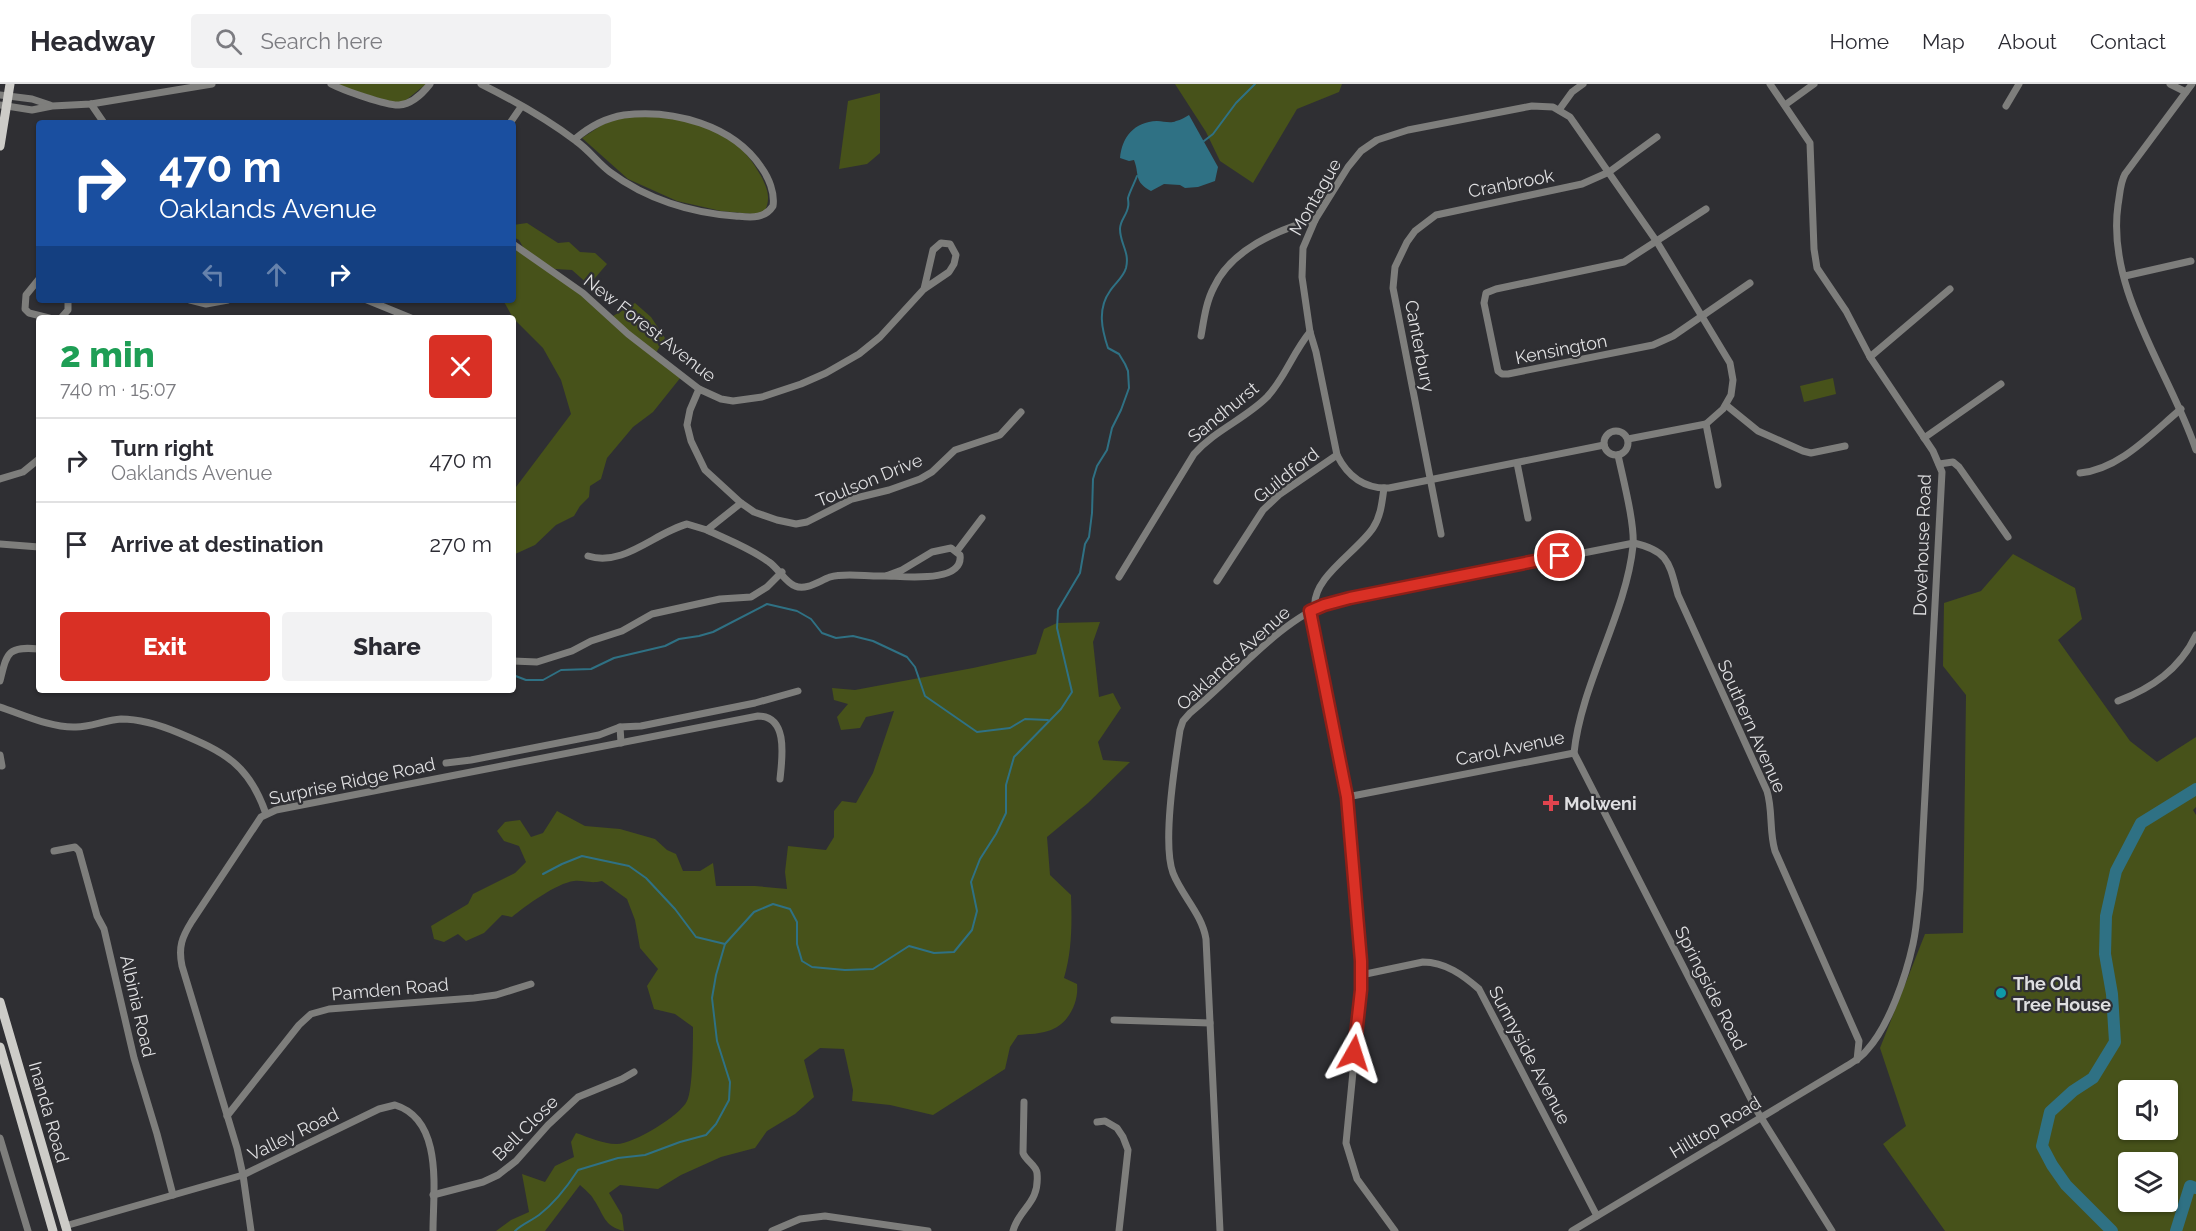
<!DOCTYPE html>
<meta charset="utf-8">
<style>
body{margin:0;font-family:Raleway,sans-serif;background:#f2f2f3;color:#2b2b33;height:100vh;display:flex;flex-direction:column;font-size:22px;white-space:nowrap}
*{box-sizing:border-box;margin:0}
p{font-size:20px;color:#7c7c81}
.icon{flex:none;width:33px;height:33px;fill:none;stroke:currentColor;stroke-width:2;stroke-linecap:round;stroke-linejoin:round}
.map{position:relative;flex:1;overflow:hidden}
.drawer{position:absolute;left:36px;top:231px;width:480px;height:378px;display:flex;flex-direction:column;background:#fff;border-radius:6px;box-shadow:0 2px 4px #0004}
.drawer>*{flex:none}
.guide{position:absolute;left:36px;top:36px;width:480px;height:183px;border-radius:6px;box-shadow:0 2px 4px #0004;background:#1a4fa0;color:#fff;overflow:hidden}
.buttons{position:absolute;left:2118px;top:996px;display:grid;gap:12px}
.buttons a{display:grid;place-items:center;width:60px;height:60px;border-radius:6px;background:#fff;box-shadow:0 2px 4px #0004;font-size:30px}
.pin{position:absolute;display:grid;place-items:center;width:51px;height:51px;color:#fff;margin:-26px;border:3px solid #fff;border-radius:50%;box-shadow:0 2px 6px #0007}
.me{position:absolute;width:66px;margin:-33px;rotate:6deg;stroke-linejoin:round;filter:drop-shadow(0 0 4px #0008)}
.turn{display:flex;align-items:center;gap:21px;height:126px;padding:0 24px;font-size:27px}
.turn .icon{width:78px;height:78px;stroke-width:2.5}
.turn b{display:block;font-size:42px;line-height:51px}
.lanes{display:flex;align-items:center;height:57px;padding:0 24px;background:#0003;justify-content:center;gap:30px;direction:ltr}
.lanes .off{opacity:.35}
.round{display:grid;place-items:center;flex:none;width:63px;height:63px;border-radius:6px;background:#f2f2f3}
.head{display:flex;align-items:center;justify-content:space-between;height:102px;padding:0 24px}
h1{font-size:36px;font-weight:800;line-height:45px;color:#1e9e55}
.action{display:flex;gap:12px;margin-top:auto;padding:12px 24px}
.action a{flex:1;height:69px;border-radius:6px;background:#d93025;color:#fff;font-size:24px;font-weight:800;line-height:69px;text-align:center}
.action a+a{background:#f2f2f3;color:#2b2b33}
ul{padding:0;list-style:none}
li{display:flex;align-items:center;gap:18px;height:84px;padding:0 24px;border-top:2px solid #e1e1e2}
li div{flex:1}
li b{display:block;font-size:22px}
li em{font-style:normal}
header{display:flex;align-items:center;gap:36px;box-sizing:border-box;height:84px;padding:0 30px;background:#fff;border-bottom:2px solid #e1e1e2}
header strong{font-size:28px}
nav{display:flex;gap:33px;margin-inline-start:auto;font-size:21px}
.search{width:420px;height:54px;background:#f2f2f3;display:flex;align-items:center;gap:15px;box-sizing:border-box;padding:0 21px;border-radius:6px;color:#7c7c81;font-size:22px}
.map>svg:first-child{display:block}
.green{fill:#47521a;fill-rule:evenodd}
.water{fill:#2f7184}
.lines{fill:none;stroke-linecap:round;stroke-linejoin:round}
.stream{stroke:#2f7184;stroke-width:2}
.river{stroke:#2f7184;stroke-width:12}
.minor{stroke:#7e7e7c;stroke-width:7}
.major{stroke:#cdccc8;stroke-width:9}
.route-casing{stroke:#8d1f18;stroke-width:15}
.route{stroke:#d93025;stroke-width:10}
.health-dot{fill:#e0444e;stroke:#2f2f33;stroke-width:2}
.culture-dot{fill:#0f9aa8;stroke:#2f2f33;stroke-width:2}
.labels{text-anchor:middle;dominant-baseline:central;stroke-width:4.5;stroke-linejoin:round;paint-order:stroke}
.street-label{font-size:18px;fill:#dfdfe1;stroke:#2f2f33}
.poi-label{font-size:18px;font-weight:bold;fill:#dfdfe1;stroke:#2f2f33;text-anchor:start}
</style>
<header>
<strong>Headway</strong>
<div class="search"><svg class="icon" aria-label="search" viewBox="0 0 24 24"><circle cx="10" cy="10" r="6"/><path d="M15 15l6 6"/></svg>Search here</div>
<nav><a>Home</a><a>Map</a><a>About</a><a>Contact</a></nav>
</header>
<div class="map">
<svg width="2196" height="1147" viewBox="0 0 2196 1147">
<rect width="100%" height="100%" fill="#2f2f33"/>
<g class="green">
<path d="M333,0H426L400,21Z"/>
<path d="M1175,0H1342L1339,8L1297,25L1253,99L1220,77L1206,48Z"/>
<path d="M880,9V69L867,80L839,85L848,17Z"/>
<path d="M626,31C682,33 732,37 761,92C769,107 771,116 763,131L721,127L677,117L628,95L582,54L602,41Z"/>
<path d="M527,139L558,159L569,158L580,168L595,169L607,180L589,201L572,186L555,185L526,168L519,156L513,153V141Z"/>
<path d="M513,163L583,209L608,235L635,219L651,233L665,254L654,272L681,293L653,328L633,343L607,374L601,395L590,402L589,413L580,422L574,432L556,441L535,461L513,471V407L571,330L561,296L543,264L513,234L503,216H513Z"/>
<path d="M1833,294L1836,310L1804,318L1800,302Z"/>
<path d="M2013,470L2075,504L2082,535L2058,556L2130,657L2157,678L2196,653V723L2193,726L2196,731V1147H1945L1883,1060L1906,1042L1880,964L1925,850L1963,849L1966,611L1943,582L1944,519L1981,507ZM2128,1006H2168V1046H2128ZM2128,1078H2168V1118H2128Z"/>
<path d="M1100,538L1093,558L1099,613L1113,609L1121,624L1098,658L1103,676L1130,678L1088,719L1047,753L1050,791L1071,811C1072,840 1072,867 1064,894L1077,900C1079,918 1069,939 1051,946C1041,950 1029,950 1018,951L1010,963L1005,985L933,1031L890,1021L852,1017L853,1006L844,965L820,964L804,976L814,1013L795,1030L767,1047L755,1064L721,1073L681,1091L658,1105L620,1101L609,1109L622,1131L624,1147C603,1142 604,1130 594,1116C591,1110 585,1106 580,1101L545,1147H496L511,1136L529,1128L522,1090L545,1098L555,1082L574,1073L571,1058L576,1049C588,1053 603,1060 616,1060C632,1061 680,1032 687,1017C693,1006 693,957 693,943L675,930L654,925L647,902L658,885L640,864L635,836L627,815L602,797C590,800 585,796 574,797C557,799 525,822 512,833L502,831L484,849L466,857L458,850L444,858L434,855L431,842L468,820L473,810L515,789L526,778L519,762L504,757L497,747L505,738L520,736L531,753L543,749L557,727L585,742L620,745L655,755L667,766L676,770L683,787H700L713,779L716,802H755L787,805L785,788L788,762L826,766L834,753V727L842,717L856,719L873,689L894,627L866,633L860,644L841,646L837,633L848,620L834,616L832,604L855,606L973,584L1036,570L1044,545L1057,539Z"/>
</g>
<path class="water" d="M1189,31L1218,83L1215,97L1198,103L1185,104L1180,101L1164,100L1151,107C1133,97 1140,91 1134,76L1129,77L1120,74C1122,53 1134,38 1157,37C1164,37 1170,40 1176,37C1181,36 1185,33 1189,31Z"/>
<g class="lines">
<g class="stream">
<path d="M1204,57L1213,50L1236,19L1255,0"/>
<path d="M513,591L526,596H543L561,586L591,585L614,574L665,562L679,555L699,552L713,548L767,520L797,527L811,535L822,549L836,554L853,552L873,557L907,573L915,583L925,612L977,648L1010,644L1025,635L1048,636"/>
<path d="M543,790L562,780L582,772L629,782L646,794L675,825L696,853L725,860"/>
<path d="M515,1147C522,1140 531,1137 539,1131C556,1118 567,1103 578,1086L618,1074L645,1071L680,1058L706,1051L716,1040L729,1016L730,998L717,957L712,914L716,891L725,860L754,828L773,820L790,825L797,838V860L802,877L812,883L845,886L873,885L909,862L934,869L954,868L972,846L977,827L971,798L980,775L996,750L1006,729V701L1014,673L1061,625L1072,608L1057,544L1058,526L1080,489L1085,460L1089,453L1092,429L1093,395L1097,382L1107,366L1112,344L1121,326L1129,304L1128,287L1125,280L1119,270L1108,264C1102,246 1097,225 1110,207C1115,199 1123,194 1126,184C1130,168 1120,160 1120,145C1120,136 1127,131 1128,123C1129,120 1128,117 1128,114C1130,107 1134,100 1137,92"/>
</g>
<g class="river">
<path d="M2112,1147L2066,1101L2052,1081L2042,1062L2050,1028L2073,1007L2093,994L2115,958L2112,910L2105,870L2106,832L2116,787L2141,739L2196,705"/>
<path d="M2176,1147L2190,1102L2196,1104"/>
</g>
<g class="minor">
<path d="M331,0C342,6 388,22 399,21C412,20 423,9 430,0"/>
<path d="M481,0C513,16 547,35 576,57C589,66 598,79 610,88C646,115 691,129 735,132C749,133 764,136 773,122C775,109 769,94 761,83C733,41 673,25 624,31C605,34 589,43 575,55"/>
<path d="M2170,0L2186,8"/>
<path d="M2192,0L2125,90C2120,99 2120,110 2118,121C2106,206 2170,288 2196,366"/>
<path d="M0,11L32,15L50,21"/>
<path d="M91,20L104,39"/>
<path d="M0,21L32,26L52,22L91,20L212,0"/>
<path d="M1785,21L1814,0"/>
<path d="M2006,22L2019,0"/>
<path d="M1559,26L1572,8L1583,0"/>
<path d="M510,39L521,23"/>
<path d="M1706,125L1624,178L1496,205L1486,209L1484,219L1498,287L1502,290H1508L1653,261L1673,252L1750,199"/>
<path d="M513,160L583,209L628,250L699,305L721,315L733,317L762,313L801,300L826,289L859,270L880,253L924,205L949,188L954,180L956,171L950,160L941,159L933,166L924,205"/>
<path d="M2125,192L2191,177"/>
<path d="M39,195L26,211L25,225L29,229L49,234"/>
<path d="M190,216L206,220L228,216"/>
<path d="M367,216L411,234"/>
<path d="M61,234L68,226V216"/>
<path d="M1201,252C1204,235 1206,218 1214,203C1231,166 1278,145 1315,136"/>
<path d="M1870,273L1950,205"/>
<path d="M699,305L690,326L687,341L691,357L705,386L741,419L754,428L777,436L796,440L807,438L852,415L889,406L920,395L932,388L955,366L1000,351L1021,328"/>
<path d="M1726,321L1758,347L1803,367L1811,369L1845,362"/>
<path d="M1706,340L1718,401"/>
<circle cx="1616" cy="359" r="12"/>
<path d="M1924,354L2001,300"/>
<path d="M1604,361L1389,404C1364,405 1348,393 1337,371L1316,268L1310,248L1302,193L1303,164L1315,136L1348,83L1361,67L1377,56L1408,46L1532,22L1553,23L1570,33L1657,158L1730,279L1733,296L1731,311L1723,325L1706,340L1628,355"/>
<path d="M1517,379L1528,434"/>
<path d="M1939,380L1953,378L1959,383L2008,453"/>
<path d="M2080,389C2120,385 2151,350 2181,325"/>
<path d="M0,395L23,388L39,375"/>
<path d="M707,446C728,456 750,464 769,478C778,484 786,499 795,502C806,507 819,497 830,493C846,488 868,493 885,492C902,492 964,500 960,471L951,464L932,468L902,486L886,492"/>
<path d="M1441,450L1393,204L1395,183L1407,158L1415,147L1436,131L1582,100L1609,88L1657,53"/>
<path d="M0,460L39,463"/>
<path d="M957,467L982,434"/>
<path d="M588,472C624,483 654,449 687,440L707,446L741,419"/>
<path d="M1119,493L1194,370C1215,346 1245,335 1267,313C1285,294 1293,268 1310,248"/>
<path d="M1217,497L1263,426L1280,410L1337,371"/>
<path d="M1315,524C1311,494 1357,468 1373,444C1381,432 1382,418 1384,404"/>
<path d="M1310,527L1347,713L1360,865L1361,906L1346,1059L1357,1095L1395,1147"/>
<path d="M513,577L537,578L572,567L591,557L622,547L652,530L720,515L751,513L767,503L782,488"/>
<path d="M0,597C7,569 7,562 39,565"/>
<path d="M2118,617C2152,604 2180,585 2196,551"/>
<path d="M0,623C24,631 51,644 76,643C91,643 105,636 121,635C141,635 160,641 179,649C224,668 249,680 266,730"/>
<path d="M620,643L641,642L755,619L798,607"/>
<path d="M1574,669L1757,1027L1832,1147"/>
<path d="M0,671L2,682"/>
<path d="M446,679L471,676L599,651L620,643L621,659"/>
<path d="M1347,713L1574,669C1581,600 1626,530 1633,462C1635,440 1623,395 1618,371"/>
<path d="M54,767L75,763L79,767L97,832L104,845L134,974L157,1050L173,1111"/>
<path d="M1361,891L1423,878C1445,878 1463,891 1479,905L1597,1132"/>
<path d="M1114,936L1210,939"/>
<path d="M227,1032L299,941L311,930L329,925L474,914L496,911L531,900"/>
<path d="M1097,1038L1105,1037L1117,1044L1123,1053L1128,1066L1119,1147"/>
<path d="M0,1054L28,1147"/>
<path d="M433,1111L483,1098L498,1091L516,1077L548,1041L578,1013L622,995L634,988"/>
<path d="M65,1142L243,1091L379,1025L395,1021C444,1036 433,1107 433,1147"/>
<path d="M251,1147L243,1091L237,1064L182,882C178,863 182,853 192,837L261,733L276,726L758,632C789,632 782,675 780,695"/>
<path d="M772,1147L800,1135L825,1132L928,1147"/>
<path d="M1013,1147C1019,1124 1040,1120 1037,1089C1036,1081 1026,1077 1023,1069L1024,1018"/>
<path d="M1220,1147L1206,855C1202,830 1182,812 1173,789C1162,760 1175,679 1180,646L1183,637L1190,629C1231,596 1281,535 1329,519L1634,459C1669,467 1669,479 1678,511L1767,707C1773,727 1769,747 1775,767L1859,957L1857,976"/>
<path d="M1572,1147L1845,983C1853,978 1861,974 1867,966C1889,942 1906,892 1913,860C1917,842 1918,823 1920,805L1942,388L1933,367L1870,273L1846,227L1817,184L1814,165L1810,59L1770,0"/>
</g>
<g class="major">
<path d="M0,62L10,0"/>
<path d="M0,918L67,1147"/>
<path d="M0,963L53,1147"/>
</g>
</g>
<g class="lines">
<defs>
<path id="route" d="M1354,969L1361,906V877L1347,713L1310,527L1324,521L1350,514L1560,472"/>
</defs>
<use href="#route" class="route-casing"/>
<use href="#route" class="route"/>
</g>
<path class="health-dot" d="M1548 710h6v6h6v6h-6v6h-6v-6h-6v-6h6z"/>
<circle class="culture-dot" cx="2001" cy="909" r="6"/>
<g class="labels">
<g class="street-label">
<text transform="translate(1511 99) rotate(-11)">Cranbrook</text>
<text transform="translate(1315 113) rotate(-60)">Montague</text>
<text transform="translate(650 244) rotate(38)">New Forest Avenue</text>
<text transform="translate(1420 262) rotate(79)">Canterbury</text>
<text transform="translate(1561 265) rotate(-11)">Kensington</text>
<text transform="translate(1223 328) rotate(-39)">Sandhurst</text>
<text transform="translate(1286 391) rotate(-38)">Guildford</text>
<text transform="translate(869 396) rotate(-22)">Toulson Drive</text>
<text transform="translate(1922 461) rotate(-88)">Dovehouse Road</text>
<text transform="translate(1233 574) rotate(-42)">Oaklands Avenue</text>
<text transform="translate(1752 642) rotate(66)">Southern Avenue</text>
<text transform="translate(1510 664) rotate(-12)">Carol Avenue</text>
<text transform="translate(352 697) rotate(-12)">Surprise Ridge Road</text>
<text transform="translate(1711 904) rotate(63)">Springside Road</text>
<text transform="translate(390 905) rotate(-5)">Pamden Road</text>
<text transform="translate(138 922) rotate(77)">Albinia Road</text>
<text transform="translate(1530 971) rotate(62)">Sunnyside Avenue</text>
<text transform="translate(49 1028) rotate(74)">Inanda Road</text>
<text transform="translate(1715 1043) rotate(-31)">Hilltop Road</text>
<text transform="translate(525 1044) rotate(-45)">Bell Close</text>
<text transform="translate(293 1050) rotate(-26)">Valley Road</text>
</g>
<g class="poi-label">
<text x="1564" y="719">Molweni</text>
<text x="2013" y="899">The Old<tspan x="2013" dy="21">Tree House</tspan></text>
</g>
</g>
</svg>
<div class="buttons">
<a><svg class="icon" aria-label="sound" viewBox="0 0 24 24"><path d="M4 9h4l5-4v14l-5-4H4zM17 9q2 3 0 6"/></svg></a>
<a><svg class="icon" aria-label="layers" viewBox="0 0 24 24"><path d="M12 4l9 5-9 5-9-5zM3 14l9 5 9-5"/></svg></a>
</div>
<div class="pin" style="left:1560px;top:472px;background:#d93025"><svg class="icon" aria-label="arrive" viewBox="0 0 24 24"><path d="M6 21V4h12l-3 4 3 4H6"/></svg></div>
<svg class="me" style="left:1354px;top:969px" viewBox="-20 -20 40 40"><path d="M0-17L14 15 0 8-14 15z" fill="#d93025" stroke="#fff" stroke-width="4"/></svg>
<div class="guide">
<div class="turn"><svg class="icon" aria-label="right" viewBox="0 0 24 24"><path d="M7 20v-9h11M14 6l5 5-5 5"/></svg><div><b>470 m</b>Oaklands Avenue</div></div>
<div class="lanes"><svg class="icon off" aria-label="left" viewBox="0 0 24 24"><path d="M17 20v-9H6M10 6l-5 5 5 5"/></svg><svg class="icon off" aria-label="ahead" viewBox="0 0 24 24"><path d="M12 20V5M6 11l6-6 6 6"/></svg><svg class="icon" aria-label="right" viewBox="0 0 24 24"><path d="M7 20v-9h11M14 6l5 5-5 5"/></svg></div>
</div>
<section class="drawer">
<div class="head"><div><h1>2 min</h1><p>740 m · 15:07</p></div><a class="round" style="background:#d93025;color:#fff"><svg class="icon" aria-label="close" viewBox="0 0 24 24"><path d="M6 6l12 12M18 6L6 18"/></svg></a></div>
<ul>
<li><svg class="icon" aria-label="right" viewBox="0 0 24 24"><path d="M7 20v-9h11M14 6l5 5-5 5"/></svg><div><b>Turn right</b><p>Oaklands Avenue</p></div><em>470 m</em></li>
<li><svg class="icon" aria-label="arrive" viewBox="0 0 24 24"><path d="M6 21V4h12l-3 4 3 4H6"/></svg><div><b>Arrive at destination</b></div><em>270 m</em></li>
</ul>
<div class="action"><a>Exit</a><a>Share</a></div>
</section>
</div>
